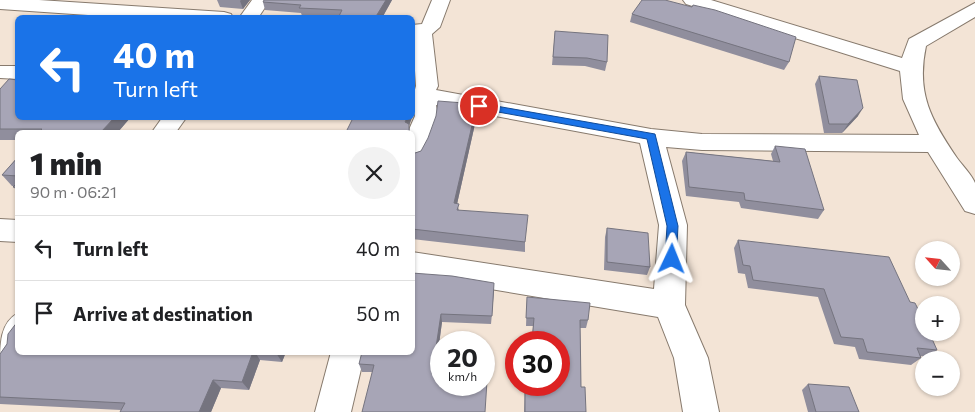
<!DOCTYPE html>
<meta charset="utf-8">
<style>
body{margin:0;font-family:Commissioner,sans-serif;background:#f2f2f2;color:#202124;height:100vh;display:flex;flex-direction:column;font-size:19px;white-space:nowrap}
*{box-sizing:border-box;margin:0}
p{font-size:16px;color:#757577}
.icon{flex:none;width:28px;height:28px;fill:none;stroke:currentColor;stroke-width:2;stroke-linecap:round;stroke-linejoin:round}
.map{position:relative;flex:1;overflow:hidden}
.details{position:absolute;left:15px;top:130px;width:400px;height:225px;display:flex;flex-direction:column;background:#fff;border-radius:8px;box-shadow:0 1px 4px #0004}
.details>*{flex:none}
.banner{position:absolute;left:15px;top:15px;width:400px;height:105px;border-radius:8px;box-shadow:0 1px 4px #0004;background:#1a73e8;color:#fff;overflow:hidden}
.needle{width:32px;rotate:297deg}
.controls{position:absolute;left:915px;top:241px;display:grid;gap:10px}
.controls a{display:grid;place-items:center;width:45px;height:45px;border-radius:50%;background:#fff;box-shadow:0 1px 4px #0004;font-size:25px}
.speed{position:absolute;left:430px;top:331px;display:flex;gap:10px;font-size:25px;font-weight:700;text-align:center}
.speed>*{display:grid;place-content:center;width:65px;height:65px;border-radius:50%;background:#fff;box-shadow:0 1px 4px #0004;line-height:1}
.speed small{font-size:12px;font-weight:400}
.speed .limit{border:8px solid #d22;background:#fff;color:#111}
.pin{position:absolute;display:grid;place-items:center;width:42px;height:42px;color:#fff;margin:-21px;border:2px solid #fff;border-radius:50%;box-shadow:0 1px 5px #0007}
.me{position:absolute;width:55px;margin:-28px;rotate:2deg;stroke-linejoin:round;filter:drop-shadow(0 0 4px #0008)}
.turn{display:flex;align-items:center;gap:18px;height:105px;padding:0 15px;font-size:22px}
.turn .icon{width:65px;height:65px;stroke-width:2.5}
.turn b{display:block;font-size:35px;line-height:42px}
.round{display:grid;place-items:center;flex:none;width:52px;height:52px;border-radius:26px;background:#f2f2f2}
.overview{display:flex;align-items:center;justify-content:space-between;height:85px;padding:0 15px}
h1{font-size:30px;font-weight:800;line-height:38px}
ul{padding:0;list-style:none}
li{display:flex;align-items:center;gap:15px;height:65px;padding:0 15px;border-top:1px solid #e0e0e0}
li div{flex:1}
li b{display:block;font-size:19px}
li em{font-style:normal}
.map>svg:first-child{display:block}
.lines{fill:none;stroke-linecap:round;stroke-linejoin:round}
.street-casing{stroke:#877a6d;stroke-width:2}
.street{fill:#fff;fill-rule:evenodd}
.wall{fill:#908e9d}
.shaded-wall{fill:#75747f}
.building{fill:#a7a5b6;stroke:#75747f}
.route{fill:#1a73e8;stroke:#114b97}
</style>
<div class="map">
<svg width="975" height="412" viewBox="0 0 975 412">
<rect width="100%" height="100%" fill="#f3e4d6"/>
<g class="lines">
<defs>
<g id="street">
<path d="M0,0H39L224,12L231,14L233,18H132L0,9Z"/>
<path d="M252,0H270L258,18H239Z"/>
<path d="M432,0H450L440,27L432,34L438,86L436,90L651,129L702,134L919,135L903,99L900,71L686,4L683,0H711L902,58L909,39L975,3V17L926,46C916,93 931,120 957,158C962,165 972,175 975,183C975,192 975,205 975,214L965,211L928,152L702,150L666,147L687,225L685,305L708,358L719,412H683L674,358L658,317L412,276V252L654,289L659,225L640,143L436,105C440,122 430,145 421,160L412,163V132H408L415,116L412,100L416,86L412,25L422,24Z"/>
<path d="M0,66H18V79L0,78Z"/>
<path d="M162,118H186L176,132H152Z"/>
<path d="M0,219L18,220V242L0,241Z"/>
<path d="M18,313L19,352L12,362L0,367C0,343 0,323 18,313Z"/>
<path d="M331,352H365L351,412H315Z"/>
</g>
</defs>
<use href="#street" class="street-casing"/>
<use href="#street" class="street"/>
</g>
<g class="wall">
<path d="M217,0H250L243,9L220,7Z"/>
<path d="M392,0L382,18H325L302,16L301,13L265,10L263,2Z"/>
<path d="M692,7L789,62L784,70L630,22L632,14Z"/>
<path d="M555,31L607,62L605,71L585,66L552,65Z"/>
<path d="M819,76L858,116L842,133H824L815,84Z"/>
<path d="M0,89L130,118L118,132H18V140H0Z"/>
<path d="M477,115L457,204L459,210L525,242V252L412,239V154L421,151Z"/>
<path d="M319,118H348L346,120Z"/>
<path d="M775,146L824,210L818,219L741,208L739,202L686,196L682,161L686,152L773,161L771,154Z"/>
<path d="M18,157V191L13,187L14,186H12L2,175Z"/>
<path d="M607,228L650,267L647,275L604,270L605,237Z"/>
<path d="M738,240L910,302L937,350L928,357L920,356L921,358L911,365L859,359L855,347L834,344L818,297L748,288L745,274L738,273L734,248Z"/>
<path d="M452,276L494,292L491,324L442,322L435,374L437,378L487,381V388L372,372H362L359,364Z"/>
<path d="M527,297L588,320L586,328H580L581,387L586,412H524L525,385H559V342H532L533,326H526Z"/>
<path d="M7,344L18,352H286L282,362L260,360L249,390L221,388L211,412H120L121,410L0,404V354Z"/>
<path d="M808,384L859,412H808L802,390Z"/>
</g>
<g class="shaded-wall">
<path d="M241,0H250L243,9L240,1Z"/>
<path d="M386,0H392L382,18H375Z"/>
<path d="M477,104V115L455,213L454,203Z"/>
<path d="M863,108L858,116L842,133L848,124Z"/>
<path d="M114,118H130L118,132H101Z"/>
<path d="M407,118H412L409,126L410,132H409L405,122Z"/>
<path d="M441,314L442,322L434,381L432,374Z"/>
<path d="M253,352H255L260,360L249,390L242,382Z"/>
<path d="M277,352H286L282,362L276,353Z"/>
<path d="M213,380L221,388L211,412H199Z"/>
</g>
<g class="building">
<path d="M264,0H386L375,18H338L342,10L299,8L301,5L263,2Z"/>
<path d="M642,0H665L692,7L693,5L715,10L796,37L789,62L632,14Z"/>
<path d="M555,31L608,35L607,62L587,58L553,57Z"/>
<path d="M819,76L857,80L863,108L848,124H829Z"/>
<path d="M9,79L18,80V118H114L101,132H39L42,129H0V89Z"/>
<path d="M438,101L477,104L454,203L459,204L457,210L528,215L525,242L412,229V154L421,151L428,138L436,116Z"/>
<path d="M353,118H407L405,122L409,124V132H346Z"/>
<path d="M775,146L805,149L824,210L745,200L744,193L689,187L686,152L780,162Z"/>
<path d="M18,157V176L2,175Z"/>
<path d="M18,182V187H13Z"/>
<path d="M607,228L648,233L650,267L607,262Z"/>
<path d="M738,240L889,257L910,302L915,303L924,321V332H929L937,350L917,348L921,358L867,352L863,339L841,337L824,289L753,280L750,266L743,265Z"/>
<path d="M412,273L452,276L494,283L492,316L441,314L432,374H437L436,378H441V385H484V380L487,381L485,412H362L374,365L359,364L362,352H412Z"/>
<path d="M527,297L590,303L588,320H580L581,387H585L586,412H525V385H559V342H532L534,318H526Z"/>
<path d="M18,321V352H253L242,382L213,380L199,412H120L125,403L0,397V354L7,344L8,334Z"/>
<path d="M808,384L849,387L859,412H816Z"/>
</g>
<path class="route" d="M479,103L655,134L678,226L676,263L672,264L665,259L667,226L647,139L476,108L475,106Z"/>
</svg>
<div class="controls">
<a><svg class="needle" viewBox="-14 -14 28 28"><path d="M0-13l5 13h-10z" fill="#e53935"/><path d="M0 13l5-13h-10z" fill="#757577"/></svg></a>
<a>+</a>
<a>−</a>
</div>
<div class="speed"><div>20<small>km/h</small></div><div class="limit">30</div></div>
<div class="pin" style="left:479px;top:106px;background:#d93025"><svg class="icon" aria-label="arrive" viewBox="0 0 24 24"><path d="M6 21V4h12l-3 4 3 4H6"/></svg></div>
<svg class="me" style="left:672px;top:259px" viewBox="-20 -20 40 40"><path d="M0-17L14 15 0 8-14 15z" fill="#1a73e8" stroke="#fff" stroke-width="4"/></svg>
<div class="banner">
<div class="turn"><svg class="icon" aria-label="left" viewBox="0 0 24 24"><path d="M17 20v-9H6M10 6l-5 5 5 5"/></svg><div><b>40 m</b>Turn left</div></div>
</div>
<section class="details">
<div class="overview"><div><h1>1 min</h1><p>90 m · 06:21</p></div><a class="round"><svg class="icon" aria-label="close" viewBox="0 0 24 24"><path d="M6 6l12 12M18 6L6 18"/></svg></a></div>
<ul>
<li><svg class="icon" aria-label="left" viewBox="0 0 24 24"><path d="M17 20v-9H6M10 6l-5 5 5 5"/></svg><div><b>Turn left</b></div><em>40 m</em></li>
<li><svg class="icon" aria-label="arrive" viewBox="0 0 24 24"><path d="M6 21V4h12l-3 4 3 4H6"/></svg><div><b>Arrive at destination</b></div><em>50 m</em></li>
</ul>
</section>
</div>
